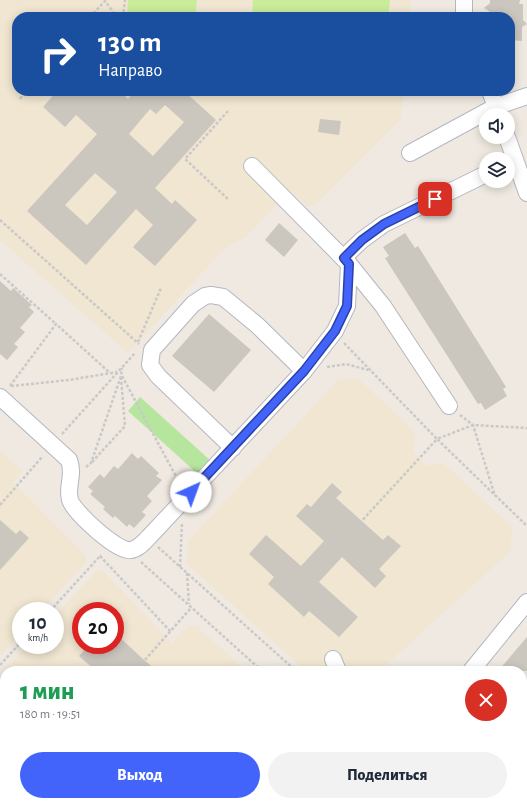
<!DOCTYPE html>
<html lang="ru">
<meta charset="utf-8">
<style>
body{margin:0;font-family:"Alegreya Sans",sans-serif;background:#f2f2f3;color:#1f2937;height:100vh;display:flex;flex-direction:column;font-size:15px;white-space:nowrap}
*{box-sizing:border-box;margin:0}
p{font-size:13px;color:#747a83}
.icon{flex:none;width:22px;height:22px;fill:none;stroke:currentColor;stroke-width:2;stroke-linecap:round;stroke-linejoin:round}
.map{position:relative;flex:1;overflow:hidden}
.panel{position:absolute;left:0px;top:666px;width:527px;height:140px;display:flex;flex-direction:column;background:#fff;border-radius:16px 16px 0 0;box-shadow:0 2px 10px #0003}
.panel>*{flex:none}
.banner{position:absolute;left:12px;top:12px;width:503px;height:84px;border-radius:16px;box-shadow:0 2px 10px #0003;background:#1a4fa0;color:#fff;overflow:hidden}
.fabs{position:absolute;left:479px;top:108px;display:grid;gap:8px}
.fabs a{display:grid;place-items:center;width:36px;height:36px;border-radius:50%;background:#fff;box-shadow:0 2px 10px #0003;font-size:20px}
.speed{position:absolute;left:12px;top:602px;display:flex;gap:8px;font-size:20px;font-weight:700;text-align:center}
.speed>*{display:grid;place-content:center;width:52px;height:52px;border-radius:50%;background:#fff;box-shadow:0 2px 10px #0003;line-height:1}
.speed small{font-size:10px;font-weight:400}
.speed .limit{border:6px solid #d22;background:#fff;color:#111}
.pin{position:absolute;display:grid;place-items:center;width:34px;height:34px;color:#fff;margin:-17px;border-radius:8px;box-shadow:0 2px 6px #0006}
.me{position:absolute;width:44px;margin:-22px;rotate:43deg;stroke-linejoin:round;filter:drop-shadow(0 0 3px #0008)}
.turn{display:flex;align-items:center;gap:14px;height:84px;padding:0 20px;font-size:18px}
.turn .icon{width:52px;height:52px;stroke-width:2.5}
.turn b{display:block;font-size:28px;line-height:34px}
.round{display:grid;place-items:center;flex:none;width:42px;height:42px;border-radius:21px;background:#f2f2f3}
.summary{display:flex;align-items:center;justify-content:space-between;height:68px;padding:0 20px}
h1{font-size:24px;font-weight:800;line-height:30px;color:#1e9e55}
.primary-button{display:flex;gap:8px;margin-top:auto;padding:8px 20px}
.primary-button a{flex:1;height:46px;border-radius:24px;background:#4264fb;color:#fff;font-size:16px;font-weight:800;line-height:46px;text-align:center}
.primary-button a+a{background:#f2f2f3;color:#1f2937}
.map>svg:first-child{display:block}
.education{fill:#f0e6d1;fill-rule:evenodd}
.green{fill:#b6e59e}
.pitch{fill:#c9ec9a}
.building{fill:#cbc7bf;fill-rule:evenodd}
.lines{fill:none;stroke-linecap:round;stroke-linejoin:round}
.minor-casing{stroke:#b4b7c1;stroke-width:18}
.path{stroke:#c9c9c9;stroke-width:2.5;stroke-dasharray:3 2;stroke-linecap:butt}
.minor{stroke:#fff;stroke-width:16}
.route-casing{stroke:#2b41a3;stroke-width:10}
.route{stroke:#4264fb;stroke-width:7}
</style>
<div class="map">
<svg width="527" height="806" viewBox="0 0 527 806">
<rect width="100%" height="100%" fill="#efe9e1"/>
<g class="education">
<path d="M0,0H411L409,17H17V91H403L401,119L315,205L308,207L291,190L283,197L247,236L225,248L128,353L0,240Z"/>
<path d="M339,379H358L406,423L415,436L413,452L420,459L428,466L443,463L512,527L510,552L379,671H306L187,564L188,541Z"/>
<path d="M0,451L22,471L13,482L86,556V562L41,611H21V633L0,656Z"/>
<path d="M97,571H103L172,644L188,626H196L246,671H5V761L0,759V676L28,645H55V616ZM81,611H115V645H81Z"/>
<path d="M47,801H257L252,806H42Z"/>
</g>
<path class="green" d="M140,397L211,461L199,475L128,411Z"/>
<g class="pitch">
<path d="M128,0H197L195,17H127Z"/>
<path d="M253,0H390L388,17H252Z"/>
</g>
<g class="building">
<path d="M490,0H520L519,4H523V20L527,24L522,27V41L510,40V17H490V12L484,8L490,3Z"/>
<path d="M57,91H119L128,99L135,91H184L216,120L155,188L172,204L175,200L197,220L155,266L133,247L153,225L136,209L86,265L27,211L97,134L76,115L65,127L43,107ZM165,105L184,122L153,156L129,134L150,109L156,114ZM95,173L117,192L87,225L65,205Z"/>
<path d="M320,119L341,121L339,135L318,132Z"/>
<path d="M279,223L298,240L284,257L265,240Z"/>
<path d="M405,233L415,248L418,246L506,387L503,389L507,396L485,410L481,403L478,404L385,258L389,256L383,247Z"/>
<path d="M0,281L11,291L13,288L32,305L29,307L34,312L20,328L25,332L14,344L18,347L7,360L0,354Z"/>
<path d="M209,314L251,350L214,392L172,356Z"/>
<path d="M132,453L138,459L141,456L159,473L156,476L162,480L147,496L152,501L142,512L146,515L134,528L129,524L127,527L115,516L113,518L103,509L105,507L90,494L93,491L88,487L100,474L104,478L114,466L118,469Z"/>
<path d="M332,483L342,492L336,498L383,540L388,535L401,546L379,569L386,576L375,588L342,557L319,582L358,617L339,637L309,611L304,617L268,584L274,577L249,554L266,535L301,566L324,541L296,516L307,504L311,507Z"/>
<path d="M0,520L16,534L20,530L29,538L0,570Z"/>
<path d="M115,633L143,659L157,671H96L79,656L89,645H115Z"/>
<path d="M527,637V671H498Z"/>
</g>
<g class="lines">
<defs>
<g id="minor">
<path d="M464,0V17"/>
<path d="M490,91L499,115"/>
<path d="M507,137L527,193"/>
<path d="M410,153L495,107L527,96"/>
<path d="M252,166L349,264L383,306L449,406"/>
<path d="M343,258L362,240L384,224L486,174"/>
<path d="M0,397L69,460C75,476 66,485 70,500C74,512 118,553 131,550C138,549 143,543 148,538L304,371L335,331L347,306L349,264"/>
<path d="M233,448L158,376L150,365L152,350L193,304L205,296L211,295L223,297L257,325L304,371"/>
<path d="M333,659L338,671"/>
<path d="M471,671L527,602"/>
<path d="M20,806L25,801"/>
</g>
</defs>
<use href="#minor" class="minor-casing"/>
<g class="path">
<path d="M90,17L105,1L117,17"/>
<path d="M123,17L125,0"/>
<path d="M20,99L26,91"/>
<path d="M228,111L185,159L229,200"/>
<path d="M0,220L139,344"/>
<path d="M0,274L56,324"/>
<path d="M138,342L161,288"/>
<path d="M344,343L437,439L473,425L527,428"/>
<path d="M327,367L346,364L368,370"/>
<path d="M122,376L179,482"/>
<path d="M10,386L56,324L110,373"/>
<path d="M11,386L69,380L117,372"/>
<path d="M460,415L473,425L495,496"/>
<path d="M62,434L135,353"/>
<path d="M92,462L125,426L121,378"/>
<path d="M86,467L91,463L121,376L122,368"/>
<path d="M0,505L43,456"/>
<path d="M346,538L437,439L527,526"/>
<path d="M158,547L296,671"/>
<path d="M100,556L171,632"/>
<path d="M141,562L262,671"/>
<path d="M180,567L182,523"/>
<path d="M187,573L189,604"/>
<path d="M50,611L101,555"/>
<path d="M0,665L21,642"/>
<path d="M135,671L191,608"/>
<path d="M522,710L527,704"/>
<path d="M352,801L354,806"/>
<path d="M405,801L411,806"/>
<path d="M421,801L422,806"/>
<path d="M441,801L446,806"/>
<path d="M360,806L364,801"/>
</g>
<use href="#minor" class="minor"/>
</g>
<g class="lines">
<defs>
<path id="route" d="M191,492L304,371L335,331L347,306L349,264L344,258L362,240L384,224L435,199"/>
</defs>
<use href="#route" class="route-casing"/>
<use href="#route" class="route"/>
</g>
</svg>
<div class="fabs">
<a><svg class="icon" aria-label="sound" viewBox="0 0 24 24"><path d="M4 9h4l5-4v14l-5-4H4zM17 9q2 3 0 6"/></svg></a>
<a><svg class="icon" aria-label="layers" viewBox="0 0 24 24"><path d="M12 4l9 5-9 5-9-5zM3 14l9 5 9-5"/></svg></a>
</div>
<div class="speed"><div>10<small>km/h</small></div><div class="limit">20</div></div>
<div class="pin" style="left:435px;top:199px;background:#d93025"><svg class="icon" aria-label="arrive" viewBox="0 0 24 24"><path d="M6 21V4h12l-3 4 3 4H6"/></svg></div>
<svg class="me" style="left:191px;top:492px" viewBox="-20 -20 40 40"><circle r="19" fill="#fff"/><path d="M0-13L10 11 0 6-10 11z" fill="#4264fb"/></svg>
<div class="banner">
<div class="turn"><svg class="icon" aria-label="right" viewBox="0 0 24 24"><path d="M7 20v-9h11M14 6l5 5-5 5"/></svg><div><b>130 m</b>Направо</div></div>
</div>
<section class="panel">
<div class="summary"><div><h1>1 мин</h1><p>180 m · 19:51</p></div><a class="round" style="background:#d93025;color:#fff"><svg class="icon" aria-label="close" viewBox="0 0 24 24"><path d="M6 6l12 12M18 6L6 18"/></svg></a></div>
<div class="primary-button"><a>Выход</a><a>Поделиться</a></div>
</section>
</div>
